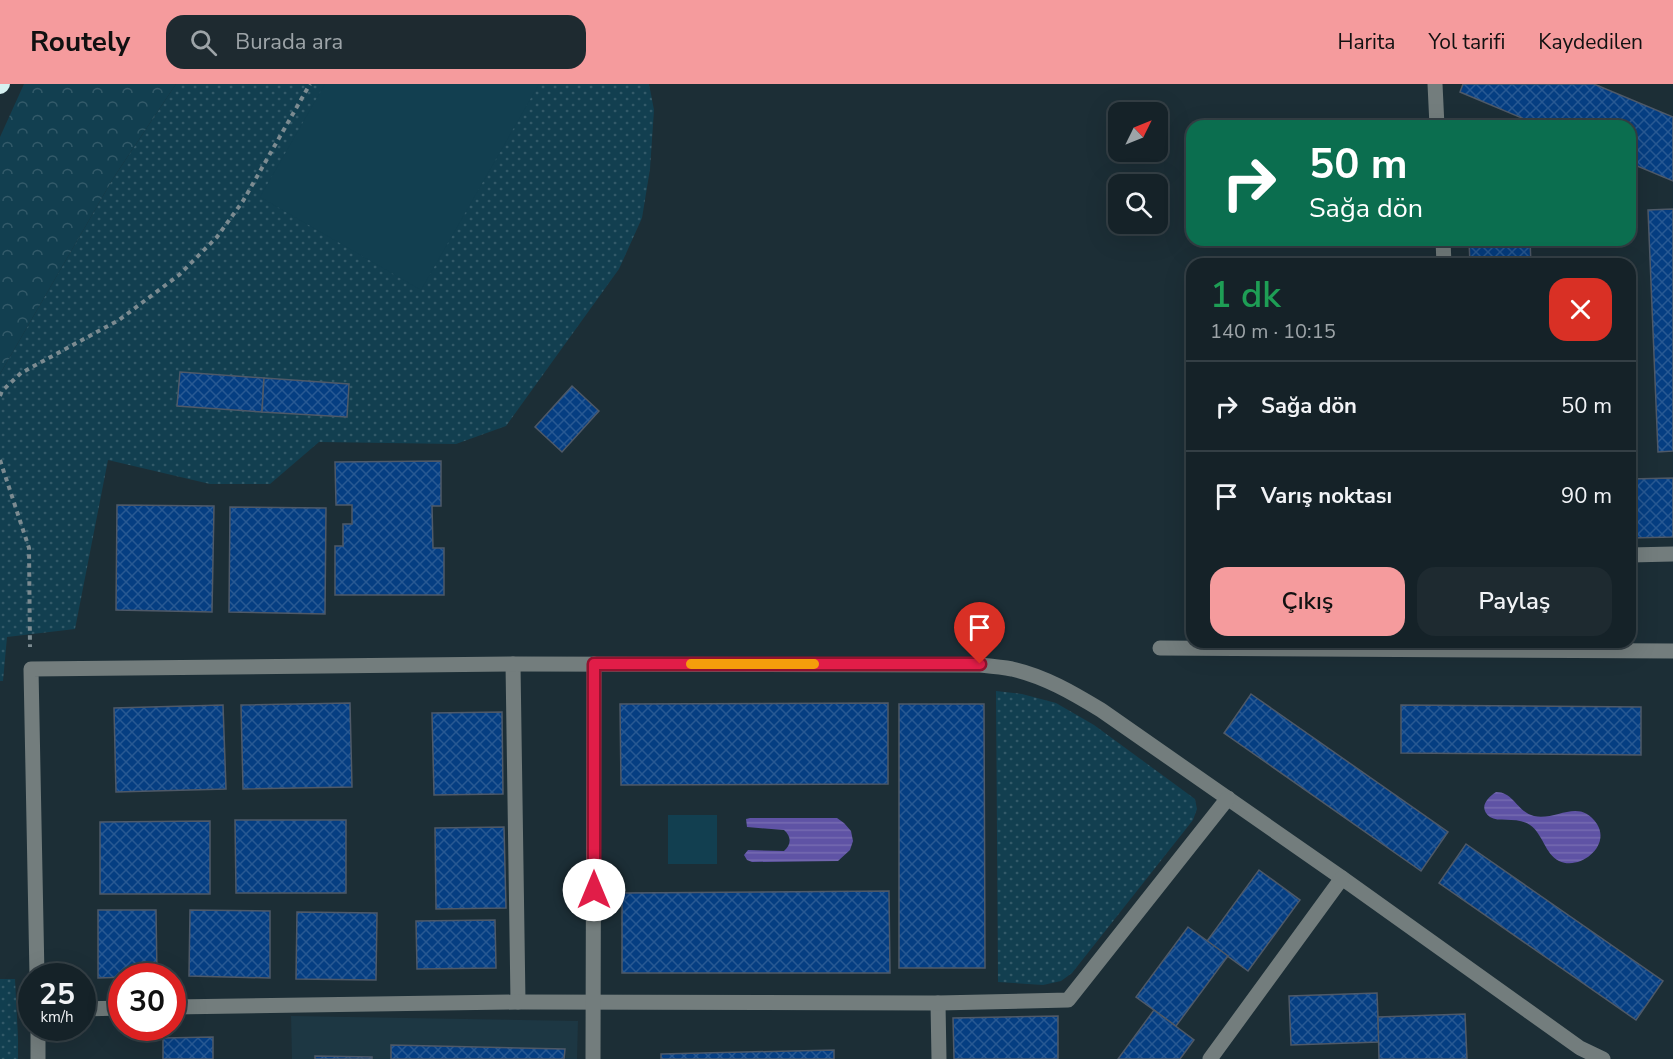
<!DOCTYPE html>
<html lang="tr">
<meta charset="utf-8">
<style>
body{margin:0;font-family:"Nunito Sans",sans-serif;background:#1e2a30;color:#f1f3f6;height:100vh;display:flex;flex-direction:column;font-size:22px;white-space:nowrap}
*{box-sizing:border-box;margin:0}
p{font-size:20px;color:#9da4a8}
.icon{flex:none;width:33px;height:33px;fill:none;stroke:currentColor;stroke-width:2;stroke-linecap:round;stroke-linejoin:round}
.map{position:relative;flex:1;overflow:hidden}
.side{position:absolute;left:1186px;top:174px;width:450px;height:390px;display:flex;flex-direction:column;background:#152228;border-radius:18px;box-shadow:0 6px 24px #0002,0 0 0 2px #343f45}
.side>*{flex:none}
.top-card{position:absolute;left:1186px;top:36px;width:450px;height:126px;border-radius:18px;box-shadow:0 6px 24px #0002,0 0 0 2px #343f45;background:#0b6e4f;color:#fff;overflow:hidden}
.needle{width:39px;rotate:47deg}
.tools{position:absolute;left:1108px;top:18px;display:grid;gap:12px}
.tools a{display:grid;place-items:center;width:60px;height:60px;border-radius:12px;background:#152228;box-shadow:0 6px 24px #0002,0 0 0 2px #343f45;font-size:30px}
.speed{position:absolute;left:18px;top:879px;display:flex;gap:12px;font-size:30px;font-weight:700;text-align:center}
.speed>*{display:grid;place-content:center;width:78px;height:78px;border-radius:50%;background:#152228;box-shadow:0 6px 24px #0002,0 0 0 2px #343f45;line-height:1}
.speed small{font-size:15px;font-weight:400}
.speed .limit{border:9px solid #d22;background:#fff;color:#111}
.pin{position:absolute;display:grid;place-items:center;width:51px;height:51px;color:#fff;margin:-62px -26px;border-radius:50% 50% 50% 0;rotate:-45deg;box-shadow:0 0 6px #0007}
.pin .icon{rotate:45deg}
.me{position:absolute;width:66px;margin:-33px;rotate:0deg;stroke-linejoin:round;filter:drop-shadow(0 0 4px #0008)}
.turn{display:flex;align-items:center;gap:21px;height:126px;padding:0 24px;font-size:27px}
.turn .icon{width:78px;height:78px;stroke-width:2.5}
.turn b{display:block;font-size:42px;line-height:51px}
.round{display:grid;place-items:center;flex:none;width:63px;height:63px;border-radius:18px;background:#1e2a30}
.overview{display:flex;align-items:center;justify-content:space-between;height:102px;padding:0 24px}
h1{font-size:36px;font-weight:600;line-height:45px;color:#1e9e55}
.action{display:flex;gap:12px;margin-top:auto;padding:12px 24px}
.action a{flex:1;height:69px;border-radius:18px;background:#f59b9d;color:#111;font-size:24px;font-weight:600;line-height:69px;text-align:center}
.action a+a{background:#1e2a30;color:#f1f3f6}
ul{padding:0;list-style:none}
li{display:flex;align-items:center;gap:18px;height:90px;padding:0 24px;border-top:2px solid #343f45}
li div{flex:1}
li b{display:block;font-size:22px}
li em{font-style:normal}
header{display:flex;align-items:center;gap:36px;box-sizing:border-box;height:84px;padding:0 30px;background:#f59b9d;color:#111}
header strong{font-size:28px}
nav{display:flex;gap:33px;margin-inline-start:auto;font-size:21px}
.search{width:420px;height:54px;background:#1e2a30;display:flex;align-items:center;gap:15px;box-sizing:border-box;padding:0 21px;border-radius:18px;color:#9da4a8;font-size:22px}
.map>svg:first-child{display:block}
.built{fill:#1d3743}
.grass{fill:url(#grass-dots)}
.forest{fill:url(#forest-crowns)}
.green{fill:#123f50}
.water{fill:url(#water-rules)}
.building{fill:url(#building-cross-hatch);stroke:#4e5968;stroke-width:1.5}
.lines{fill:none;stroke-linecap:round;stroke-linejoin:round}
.path{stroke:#7c8b91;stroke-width:4;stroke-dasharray:4.5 4.5;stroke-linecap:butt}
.minor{stroke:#737d7d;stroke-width:15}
.highway{stroke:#d6f1f1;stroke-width:18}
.route-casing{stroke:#92132f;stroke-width:15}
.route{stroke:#e11d48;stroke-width:10}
.slow{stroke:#f59e0b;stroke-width:10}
</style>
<header>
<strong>Routely</strong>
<div class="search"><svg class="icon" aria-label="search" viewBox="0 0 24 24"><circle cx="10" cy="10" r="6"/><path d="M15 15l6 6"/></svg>Burada ara</div>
<nav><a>Harita</a><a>Yol tarifi</a><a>Kaydedilen</a></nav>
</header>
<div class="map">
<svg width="1673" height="975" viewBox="0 0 1673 975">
<defs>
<pattern id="grass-dots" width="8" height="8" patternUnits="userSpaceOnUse" patternTransform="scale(1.5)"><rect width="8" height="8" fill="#123f50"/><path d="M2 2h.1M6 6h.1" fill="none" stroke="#335a69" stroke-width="1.8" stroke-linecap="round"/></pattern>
<pattern id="forest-crowns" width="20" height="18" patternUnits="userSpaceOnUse" patternTransform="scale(1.5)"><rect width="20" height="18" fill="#123f50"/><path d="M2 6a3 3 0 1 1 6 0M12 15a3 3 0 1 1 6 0" fill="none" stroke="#335a69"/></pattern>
<pattern id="water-rules" width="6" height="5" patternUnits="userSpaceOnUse" patternTransform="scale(1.5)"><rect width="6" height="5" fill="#5f53a5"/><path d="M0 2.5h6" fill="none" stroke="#756bb1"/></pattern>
<pattern id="building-cross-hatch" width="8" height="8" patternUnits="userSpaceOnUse" patternTransform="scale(1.5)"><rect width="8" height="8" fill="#053e82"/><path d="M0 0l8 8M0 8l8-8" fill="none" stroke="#285993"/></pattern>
</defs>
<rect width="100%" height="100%" fill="#1c2e36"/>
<path class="built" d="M291,932L578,937L577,975H292Z"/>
<g class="grass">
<path d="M176,0H649L654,26L650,85L642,134L619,185L506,342L456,360L319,358L270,400H210L108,376L75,545L7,553L3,597H0V290L114,93Z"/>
<path d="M996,607L1022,610L1056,619L1094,641L1195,715L1197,725L1193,736L1072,889L1061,897L1043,901L998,898Z"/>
<path d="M0,895H15L18,953V975H0Z"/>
</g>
<path class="forest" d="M24,0H176L114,93L0,290V53Z"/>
<g class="green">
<path d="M325,0H539L421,206L260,113Z"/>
<rect x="668" y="731" width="49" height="49"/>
</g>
<g class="water">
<path d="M1496,708C1514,708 1516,727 1534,732C1557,737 1579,713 1597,740C1611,762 1580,787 1559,777C1545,770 1543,750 1530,741C1517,732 1499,739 1490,733C1478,724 1487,714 1496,708Z"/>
<path d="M750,734H837L844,739L851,747L853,757L850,766L838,777L752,778L747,776L744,771L748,766L784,767C791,761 792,753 784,746L747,743L746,735Z"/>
</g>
<g class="building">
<path d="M1463,0H1594L1673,33V97L1630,79V42H1541L1460,8Z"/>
<path d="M1673,125V367L1658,368L1648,126Z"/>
<path d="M1469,156H1530L1531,180H1470Z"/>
<path d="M180,288L264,294L262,328L177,322Z"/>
<path d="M264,294L349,300L347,333L262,328Z"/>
<path d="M572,302L599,327L562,368L535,343Z"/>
<path d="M441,377V422H432L433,464H444V511H335V462H343V440H352V421H336L335,378Z"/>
<path d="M1673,394V453L1630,454V395Z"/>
<path d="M117,421L214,422L212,528L116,526Z"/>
<path d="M230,423L326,424L325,530L229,528Z"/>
<path d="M1251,610L1448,748L1421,787L1224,649Z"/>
<path d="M350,619L352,703L243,705L241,621Z"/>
<path d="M888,619V700L621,701L620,620Z"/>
<path d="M899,620H984L985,884H899Z"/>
<path d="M223,621L226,705L116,708L114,624Z"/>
<path d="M1401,621L1641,623V671L1401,669Z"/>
<path d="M502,628L503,710L434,711L432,629Z"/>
<path d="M235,736H346V809H236Z"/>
<path d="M210,737V810H100V738Z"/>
<path d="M504,743L506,824L436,825L435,744Z"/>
<path d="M1466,760L1663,897L1636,936L1439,799Z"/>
<path d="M1259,786L1300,816L1248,887L1207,857Z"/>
<path d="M889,807L890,889H622V809Z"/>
<path d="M98,826H156L157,892L98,894Z"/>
<path d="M190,826L270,827V894L189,892Z"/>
<path d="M297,828L377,829L376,896L296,895Z"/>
<path d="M495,836L496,884L417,885L416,837Z"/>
<path d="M1188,843L1228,872L1176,942L1136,913Z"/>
<path d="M1377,909L1379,958L1291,961L1289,912Z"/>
<path d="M1154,926L1194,956L1180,975H1118Z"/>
<path d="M1465,930L1467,975H1379L1378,933Z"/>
<path d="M1058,932V975H954L953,934Z"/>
<path d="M213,953V975H163V954Z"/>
<path d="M391,961L565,965L564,975H391Z"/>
<path d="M834,966V975H661V970Z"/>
<path d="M315,972L372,973V975H315Z"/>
</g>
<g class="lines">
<g class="path">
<path d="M0,312L2,307L21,289L119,236L179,191L217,153L243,117L310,0"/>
<path d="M0,376L29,464L30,563"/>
</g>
<g class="minor">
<path d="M1435,0L1437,42"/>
<path d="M1443,156L1444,180"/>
<path d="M1630,471L1673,470"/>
<path d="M1160,564L1673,567"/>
<path d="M513,580L518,918"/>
<path d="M37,892L31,585L513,580L980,581C990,582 1001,583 1012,585C1044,592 1073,609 1101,626L1342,794L1580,964L1603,975"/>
<path d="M938,919L939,975"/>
<path d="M172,923L518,918L938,919L1068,916L1228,714"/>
<path d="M82,925L122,924"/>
<path d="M38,944V975"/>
<path d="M593,975L594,580"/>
<path d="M1210,975L1342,794"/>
</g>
<path class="highway" d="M0,1L1,0"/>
</g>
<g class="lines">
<defs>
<path id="route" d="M594,806V580H980"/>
</defs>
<use href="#route" class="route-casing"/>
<use href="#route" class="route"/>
<path class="slow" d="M691,580H814"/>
</g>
</svg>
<div class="tools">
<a><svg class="needle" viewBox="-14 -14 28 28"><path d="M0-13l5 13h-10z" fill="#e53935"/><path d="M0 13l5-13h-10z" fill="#9da4a8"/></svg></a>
<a><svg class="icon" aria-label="search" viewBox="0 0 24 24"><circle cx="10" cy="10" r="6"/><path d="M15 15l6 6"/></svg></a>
</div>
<div class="speed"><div>25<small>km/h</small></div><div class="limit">30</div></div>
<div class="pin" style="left:980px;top:580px;background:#d93025"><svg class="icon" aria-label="arrive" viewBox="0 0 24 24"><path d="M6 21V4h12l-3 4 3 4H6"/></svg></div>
<svg class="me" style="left:594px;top:806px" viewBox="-20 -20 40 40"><circle r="19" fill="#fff"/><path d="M0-13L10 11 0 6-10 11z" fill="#e11d48"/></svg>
<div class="top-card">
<div class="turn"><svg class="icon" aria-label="right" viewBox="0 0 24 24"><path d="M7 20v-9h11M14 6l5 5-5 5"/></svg><div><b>50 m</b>Sağa dön</div></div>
</div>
<section class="side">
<div class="overview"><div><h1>1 dk</h1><p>140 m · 10:15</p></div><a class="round" style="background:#d93025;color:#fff"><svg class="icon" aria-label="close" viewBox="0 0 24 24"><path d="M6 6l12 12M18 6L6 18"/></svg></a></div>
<ul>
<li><svg class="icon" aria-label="right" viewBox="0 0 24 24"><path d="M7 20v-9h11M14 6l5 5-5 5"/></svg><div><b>Sağa dön</b></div><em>50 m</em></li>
<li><svg class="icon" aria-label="arrive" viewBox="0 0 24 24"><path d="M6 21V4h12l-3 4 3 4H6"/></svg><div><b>Varış noktası</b></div><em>90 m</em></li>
</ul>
<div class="action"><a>Çıkış</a><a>Paylaş</a></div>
</section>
</div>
